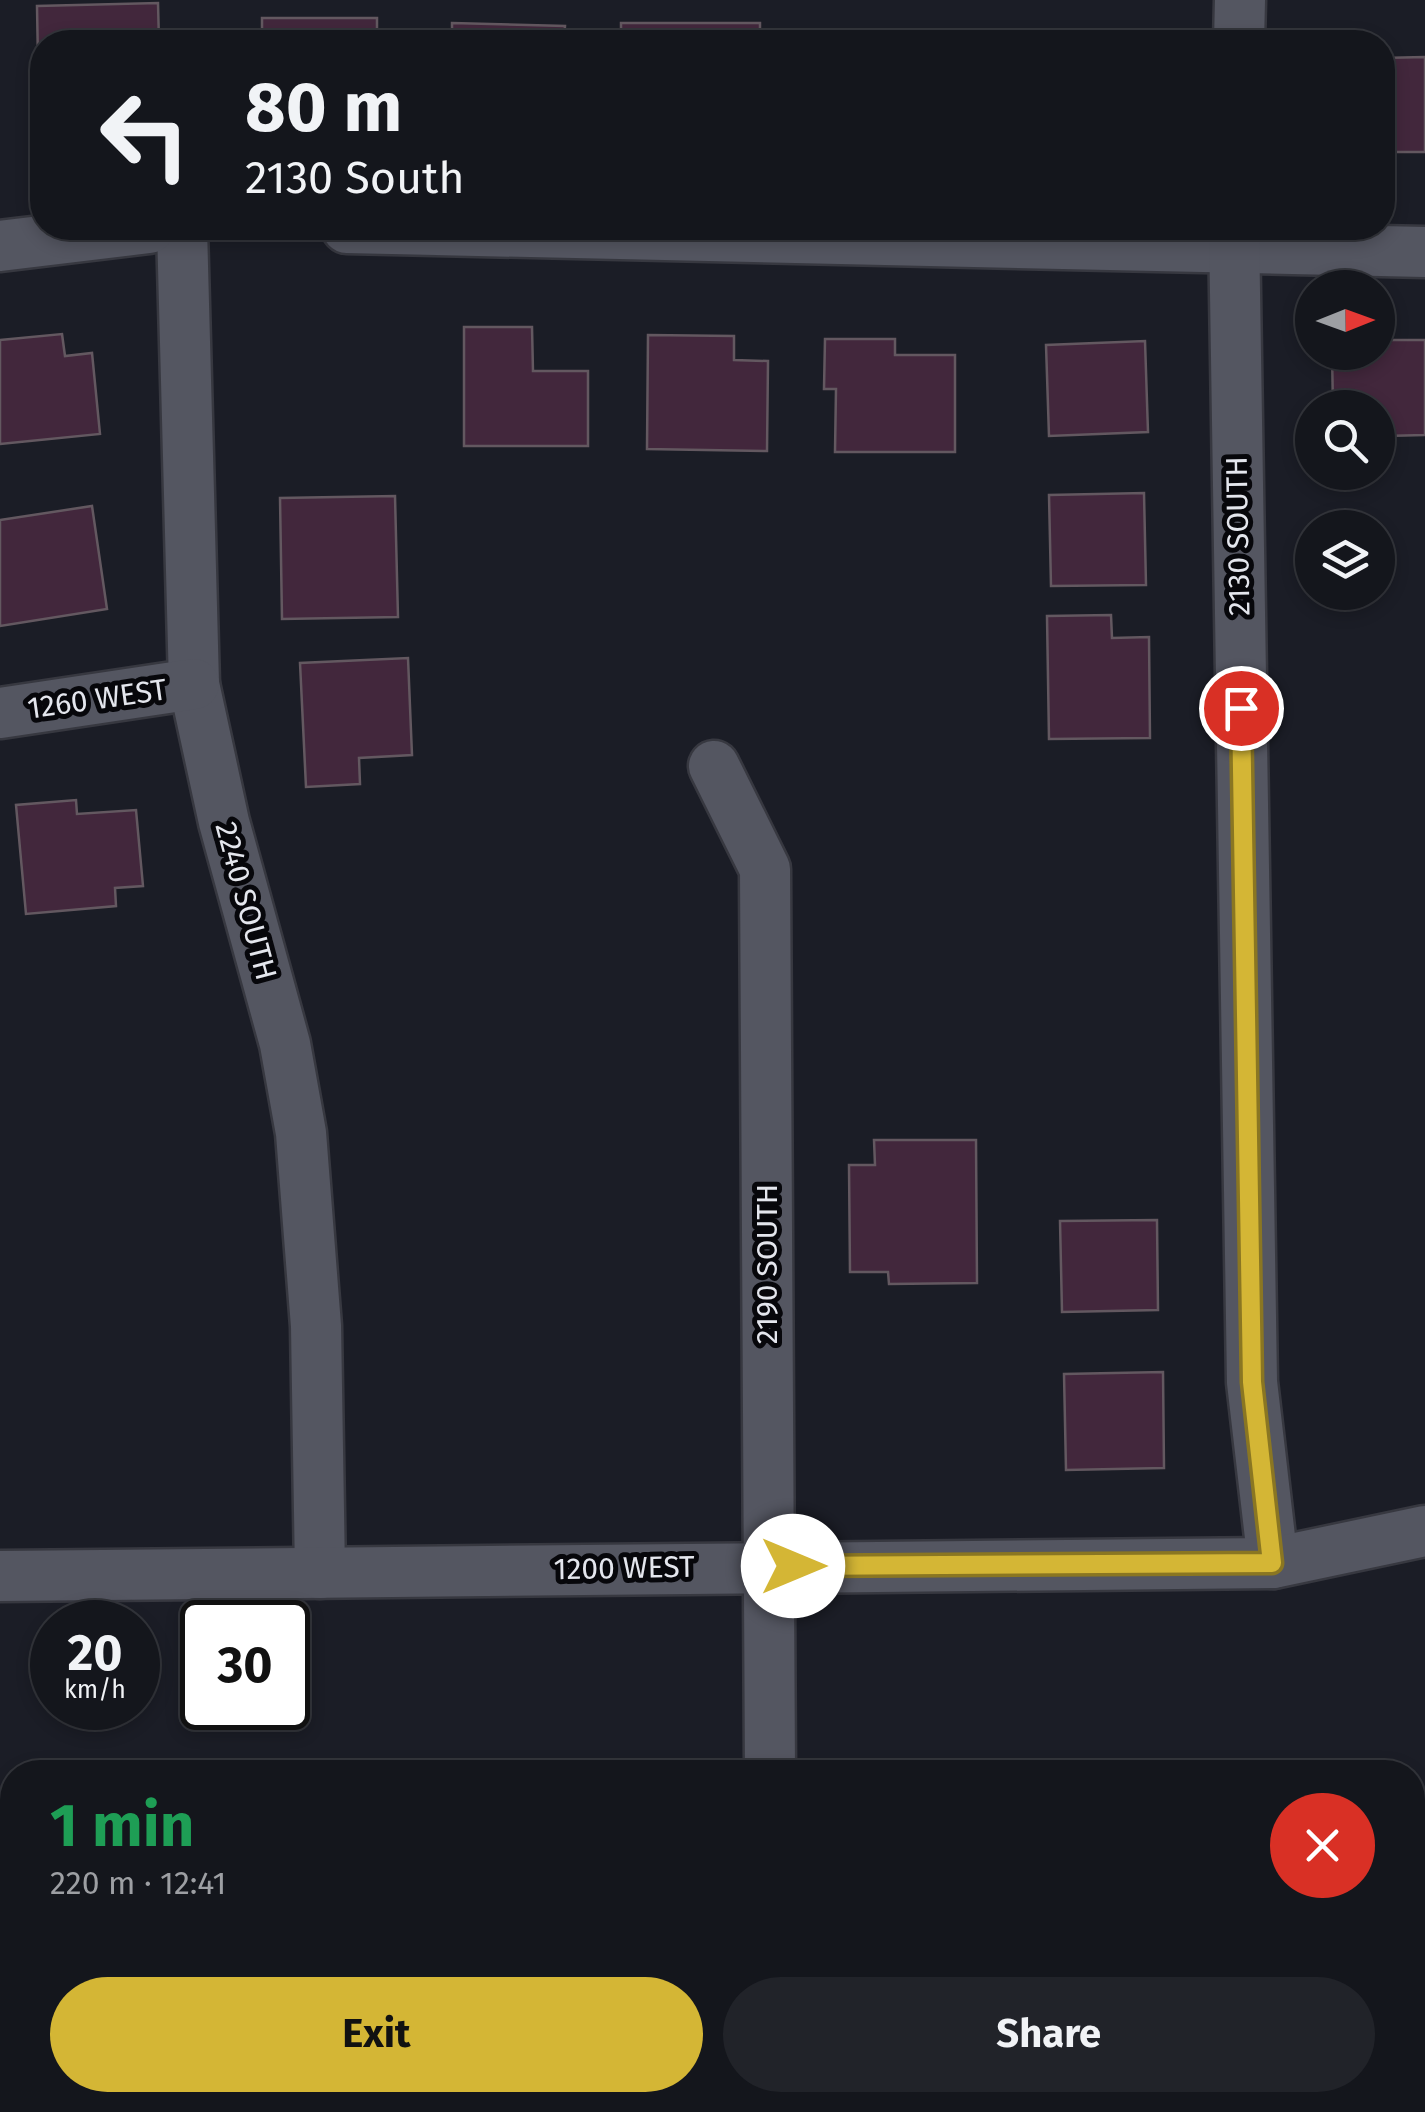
<!DOCTYPE html>
<meta charset="utf-8">
<style>
body{margin:0;font-family:"Fira Sans",sans-serif;background:#212329;color:#f1f3f6;height:100vh;display:flex;flex-direction:column;font-size:38px;white-space:nowrap}
*{box-sizing:border-box;margin:0}
p{font-size:32px;color:#9d9fa3}
.icon{flex:none;width:55px;height:55px;fill:none;stroke:currentColor;stroke-width:2;stroke-linecap:round;stroke-linejoin:round}
.map{position:relative;flex:1;overflow:hidden}
.panel{position:absolute;left:0px;top:1760px;width:1425px;height:352px;display:flex;flex-direction:column;background:#14161c;border-radius:40px 40px 0 0;box-shadow:0 5px 15px #0003,0 0 0 2px #33353b}
.panel>*{flex:none}
.top-card{position:absolute;left:30px;top:30px;width:1365px;height:210px;border-radius:40px;box-shadow:0 5px 15px #0003,0 0 0 2px #33353b;background:#14161c;color:#f1f3f6;overflow:hidden}
.needle{width:65px;rotate:89deg}
.fabs{position:absolute;left:1295px;top:270px;display:grid;gap:20px}
.fabs a{display:grid;place-items:center;width:100px;height:100px;border-radius:50%;background:#14161c;box-shadow:0 5px 15px #0003,0 0 0 2px #33353b;font-size:50px}
.speed{position:absolute;left:30px;top:1600px;display:flex;gap:20px;font-size:50px;font-weight:700;text-align:center}
.speed>*{display:grid;place-content:center;width:130px;height:130px;border-radius:50%;background:#14161c;box-shadow:0 5px 15px #0003,0 0 0 2px #33353b;line-height:1}
.speed small{font-size:25px;font-weight:400}
.speed .limit{border:5px solid #111;border-radius:15px;background:#fff;color:#111}
.pin{position:absolute;display:grid;place-items:center;width:85px;height:85px;color:#fff;margin:-42px;border:5px solid #fff;border-radius:50%;box-shadow:0 2px 10px #0007}
.me{position:absolute;width:110px;margin:-55px;rotate:90deg;stroke-linejoin:round;filter:drop-shadow(0 0 8px #0008)}
.turn{display:flex;align-items:center;gap:35px;height:210px;padding:0 50px;font-size:45px}
.turn .icon{width:130px;height:130px;stroke-width:2.5}
.turn b{display:block;font-size:70px;line-height:85px}
.round{display:grid;place-items:center;flex:none;width:105px;height:105px;border-radius:52px;background:#212329}
.overview{display:flex;align-items:center;justify-content:space-between;height:170px;padding:0 50px}
h1{font-size:60px;font-weight:700;line-height:75px;color:#1e9e55}
.button{display:flex;gap:20px;margin-top:auto;padding:20px 50px}
.button a{flex:1;height:115px;border-radius:60px;background:#d4b635;color:#111;font-size:40px;font-weight:700;line-height:115px;text-align:center}
.button a+a{background:#212329;color:#f1f3f6}
.map>svg:first-child{display:block}
.building{fill:#42273c;stroke:#635860;stroke-width:2.5}
.lines{fill:none;stroke-linecap:round;stroke-linejoin:round}
.minor-casing{stroke:#373840;stroke-width:55}
.minor{stroke:#545661;stroke-width:50}
.route-casing{stroke:#8a7622;stroke-width:25}
.route{stroke:#d4b635;stroke-width:18}
.labels{text-anchor:middle;dominant-baseline:central;stroke-width:10;stroke-linejoin:round;paint-order:stroke}
.street-label{font-size:30px;fill:#e4e6ed;stroke:#07070b}
</style>
<div class="map">
<svg width="1425" height="2112" viewBox="0 0 1425 2112">
<rect width="100%" height="100%" fill="#1b1d26"/>
<g class="building">
<path d="M158,3L159,42H42L39,119L37,6Z"/>
<rect x="262" y="18" width="115" height="24"/>
<path d="M452,23L565,26L564,42H452Z"/>
<rect x="621" y="23" width="139" height="19"/>
<path d="M1152,31V42H1100V32Z"/>
<path d="M805,39L941,41V42H805Z"/>
<path d="M1425,57V152H1382V58Z"/>
<path d="M464,327H532L533,371H588V446H464Z"/>
<path d="M62,334L65,356L92,353L100,434L0,444V340Z"/>
<path d="M648,335L734,336V360L768,361L767,451L647,449Z"/>
<path d="M825,339H895V355H955V452H835L836,389H824Z"/>
<path d="M1378,340H1425V435L1385,436V456H1378V408H1333L1332,352H1378Z"/>
<path d="M1145,341L1148,432L1049,436L1046,345Z"/>
<path d="M1144,493L1146,585L1051,586L1049,495Z"/>
<path d="M395,496L398,617L282,619L280,498Z"/>
<path d="M92,506L107,609L0,626V520Z"/>
<path d="M1111,615L1112,638L1149,637L1150,738L1049,739L1047,616Z"/>
<path d="M408,658L412,755L359,758L360,784L306,787L300,663Z"/>
<path d="M76,800L77,814L136,810L143,886L115,888L116,906L26,914L16,805Z"/>
<path d="M874,1140H976L977,1283L889,1284L888,1272H850L849,1165H875Z"/>
<path d="M1157,1220L1158,1310L1062,1312L1060,1221Z"/>
<path d="M1163,1372L1164,1468L1066,1470L1064,1374Z"/>
</g>
<g class="lines">
<defs>
<g id="minor">
<path d="M1239,42L1240,0"/>
<path d="M182,228L194,684L224,822L285,1044L301,1133L316,1326L320,1573"/>
<path d="M347,228L1425,252"/>
<path d="M1234,228L1252,1382L1273,1563"/>
<path d="M0,246L149,228"/>
<path d="M0,713L194,684"/>
<path d="M714,766L765,869L770,1772"/>
<path d="M0,1576L1273,1563L1425,1531"/>
</g>
</defs>
<use href="#minor" class="minor-casing"/>
<use href="#minor" class="minor"/>
</g>
<g class="lines">
<defs>
<path id="route" d="M793,1566L1272,1563L1252,1382L1241,708"/>
</defs>
<use href="#route" class="route-casing"/>
<use href="#route" class="route"/>
</g>
<g class="labels">
<g class="street-label">
<text transform="translate(1238 536) rotate(-91)">2130 SOUTH</text>
<text transform="translate(97 699) rotate(-8)">1260 WEST</text>
<text transform="translate(246 901) rotate(75)">2240 SOUTH</text>
<text transform="translate(767 1264) rotate(-90)">2190 SOUTH</text>
<text transform="translate(624 1568) rotate(-1)">1200 WEST</text>
</g>
</g>
</svg>
<div class="fabs">
<a><svg class="needle" viewBox="-14 -14 28 28"><path d="M0-13l5 13h-10z" fill="#e53935"/><path d="M0 13l5-13h-10z" fill="#9d9fa3"/></svg></a>
<a><svg class="icon" aria-label="search" viewBox="0 0 24 24"><circle cx="10" cy="10" r="6"/><path d="M15 15l6 6"/></svg></a>
<a><svg class="icon" aria-label="layers" viewBox="0 0 24 24"><path d="M12 4l9 5-9 5-9-5zM3 14l9 5 9-5"/></svg></a>
</div>
<div class="speed"><div>20<small>km/h</small></div><div class="limit">30</div></div>
<div class="pin" style="left:1241px;top:708px;background:#d93025"><svg class="icon" aria-label="arrive" viewBox="0 0 24 24"><path d="M6 21V4h12l-3 4 3 4H6"/></svg></div>
<svg class="me" style="left:793px;top:1566px" viewBox="-20 -20 40 40"><circle r="19" fill="#fff"/><path d="M0-13L10 11 0 6-10 11z" fill="#d4b635"/></svg>
<div class="top-card">
<div class="turn"><svg class="icon" aria-label="left" viewBox="0 0 24 24"><path d="M17 20v-9H6M10 6l-5 5 5 5"/></svg><div><b>80 m</b>2130 South</div></div>
</div>
<section class="panel">
<div class="overview"><div><h1>1 min</h1><p>220 m · 12:41</p></div><a class="round" style="background:#d93025;color:#fff"><svg class="icon" aria-label="close" viewBox="0 0 24 24"><path d="M6 6l12 12M18 6L6 18"/></svg></a></div>
<div class="button"><a>Exit</a><a>Share</a></div>
</section>
</div>
